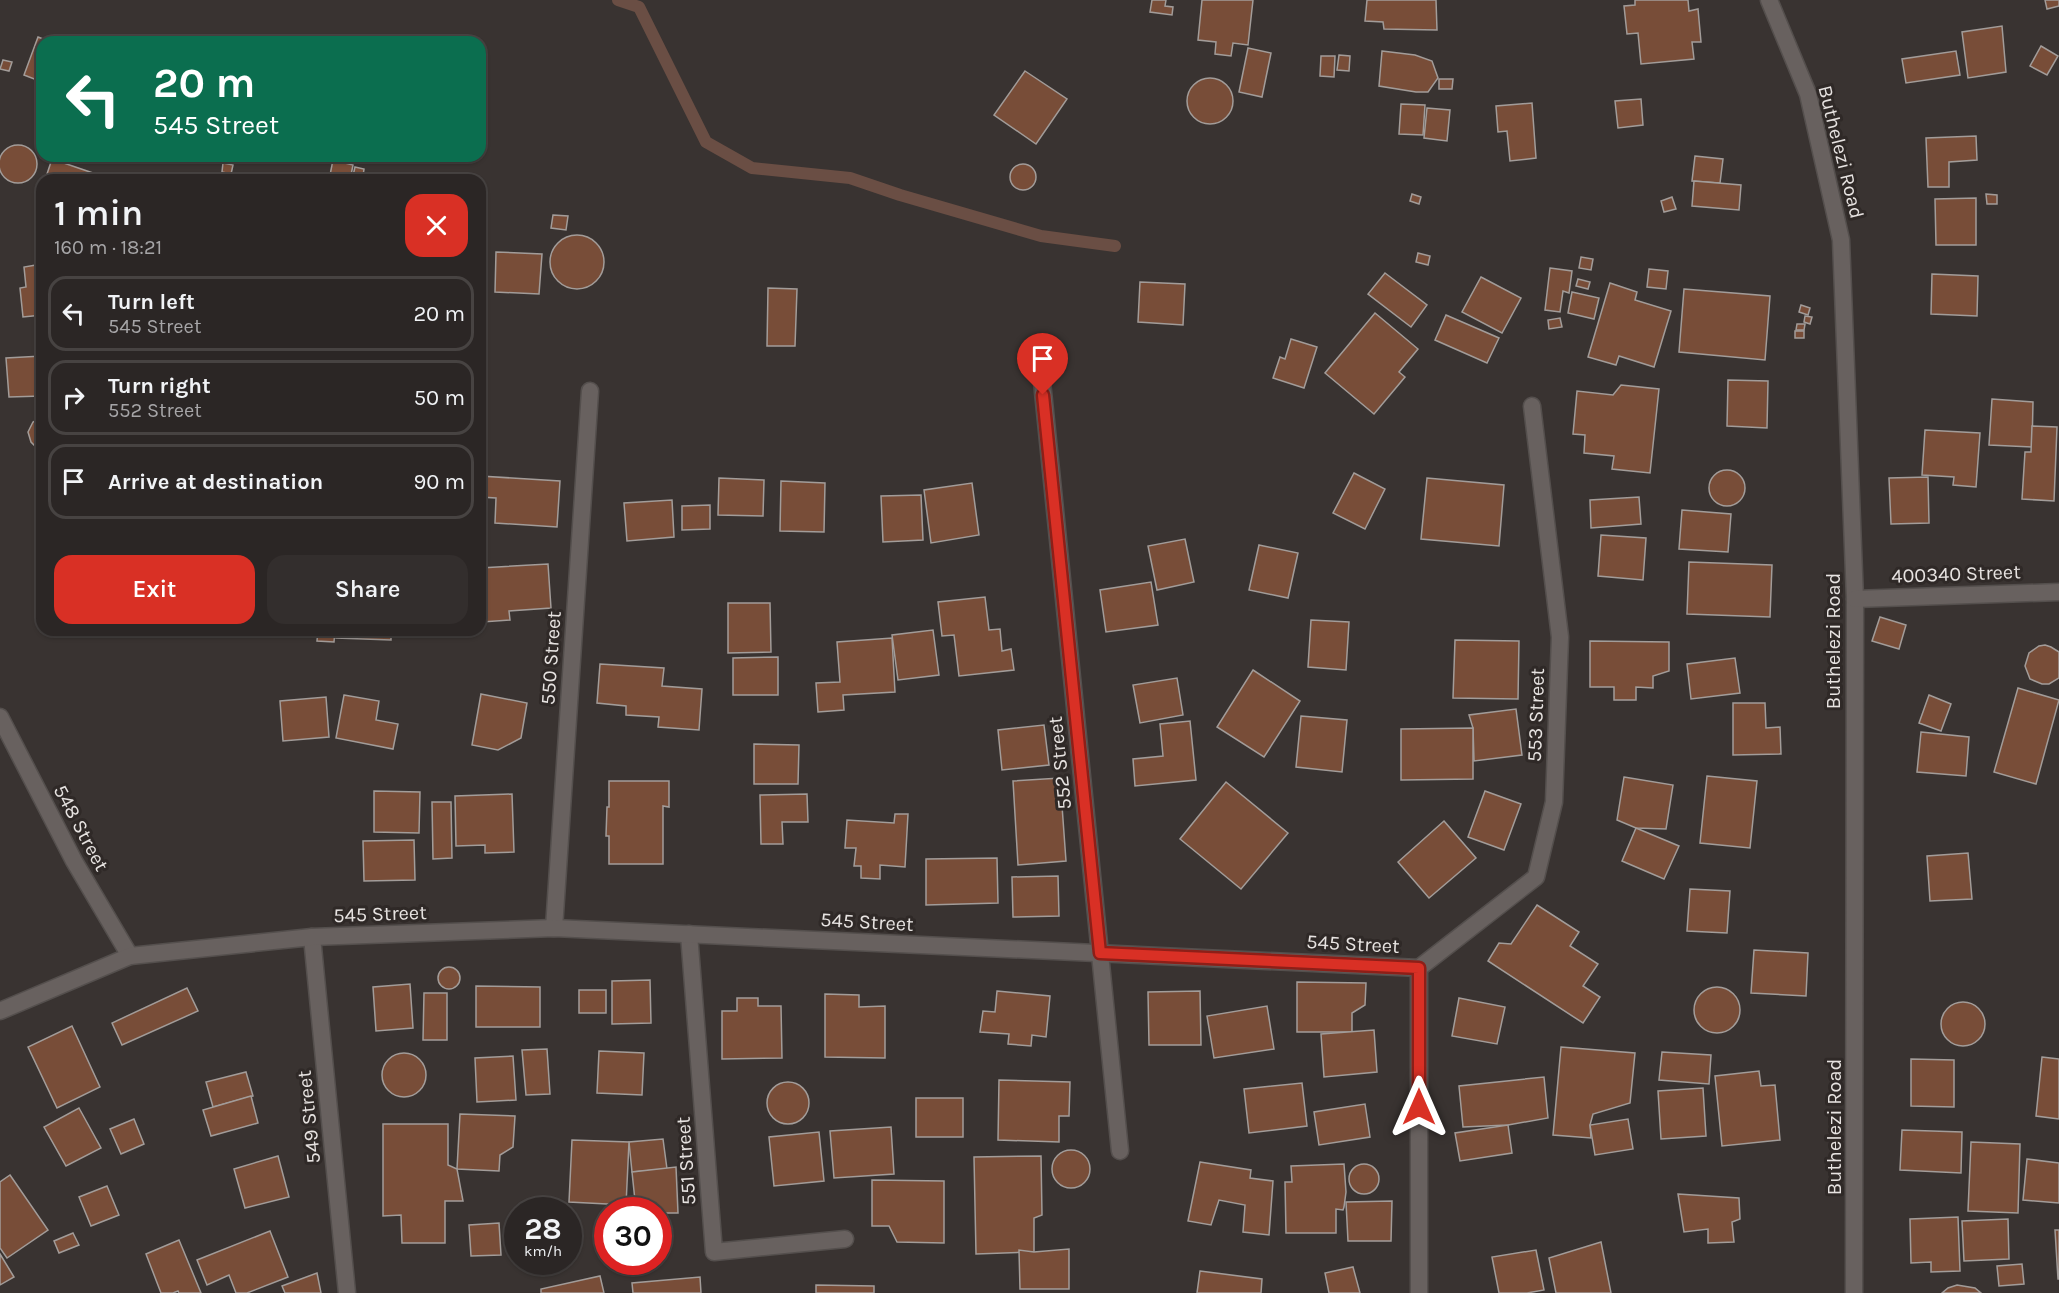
<!DOCTYPE html>
<meta charset="utf-8">
<style>
body{margin:0;font-family:Karla,sans-serif;background:#332e2d;color:#f1f3f6;height:100vh;display:flex;flex-direction:column;font-size:22px;white-space:nowrap}
*{box-sizing:border-box;margin:0}
p{font-size:20px;color:#a6a5a7}
.icon{flex:none;width:33px;height:33px;fill:none;stroke:currentColor;stroke-width:2;stroke-linecap:round;stroke-linejoin:round}
.map{position:relative;flex:1;overflow:hidden}
.drawer{position:absolute;left:36px;top:174px;width:450px;height:462px;display:flex;flex-direction:column;background:#2b2625;border-radius:18px;box-shadow:0 2px 4px #0004,0 0 0 2px #474342}
.drawer>*{flex:none}
.hud{position:absolute;left:36px;top:36px;width:450px;height:126px;border-radius:18px;box-shadow:0 2px 4px #0004,0 0 0 2px #474342;background:#0b6e4f;color:#fff;overflow:hidden}
.speed{position:absolute;left:504px;top:1197px;display:flex;gap:12px;font-size:30px;font-weight:700;text-align:center}
.speed>*{display:grid;place-content:center;width:78px;height:78px;border-radius:50%;background:#2b2625;box-shadow:0 2px 4px #0004,0 0 0 2px #474342;line-height:1}
.speed small{font-size:15px;font-weight:400}
.speed .limit{border:9px solid #d22;background:#fff;color:#111}
.pin{position:absolute;display:grid;place-items:center;width:51px;height:51px;color:#fff;margin:-62px -26px;border-radius:50% 50% 50% 0;rotate:-45deg;box-shadow:0 0 6px #0007}
.pin .icon{rotate:45deg}
.me{position:absolute;width:66px;margin:-33px;rotate:0deg;stroke-linejoin:round;filter:drop-shadow(0 0 4px #0008)}
.turn{display:flex;align-items:center;gap:21px;height:126px;padding:0 18px;font-size:27px}
.turn .icon{width:78px;height:78px;stroke-width:2.5}
.turn b{display:block;font-size:42px;line-height:51px}
.round{display:grid;place-items:center;flex:none;width:63px;height:63px;border-radius:18px;background:#332e2d}
.summary{display:flex;align-items:center;justify-content:space-between;height:102px;padding:0 18px}
h1{font-size:36px;font-weight:600;line-height:45px}
.button{display:flex;gap:12px;margin-top:auto;padding:12px 18px}
.button a{flex:1;height:69px;border-radius:18px;background:#d93025;color:#fff;font-size:24px;font-weight:600;line-height:69px;text-align:center}
.button a+a{background:#332e2d;color:#f1f3f6}
ul{padding:0;list-style:none}
li{display:flex;align-items:center;gap:18px;height:75px;margin:0 12px 9px;padding:0 6px;border:3px solid #474342;border-radius:18px}
li div{flex:1}
li b{display:block;font-size:22px}
li em{font-style:normal}
.map>svg:first-child{display:block}
.lines{fill:none;stroke-linecap:round;stroke-linejoin:round}
.stream{stroke:#6a4e44;stroke-width:12}
.building{fill:#784d38;stroke:#a29c99;stroke-width:1.5}
.minor-casing{stroke:#544f4d;stroke-width:19}
.minor{stroke:#68615f;stroke-width:16}
.route-casing{stroke:#8d1f18;stroke-width:15}
.route{stroke:#d93025;stroke-width:10}
.labels{text-anchor:middle;dominant-baseline:central;stroke-width:6;stroke-linejoin:round;paint-order:stroke}
.street-label{font-size:20px;fill:#e7e3e1;stroke:#2f2927}
</style>
<div class="map">
<svg width="2059" height="1293" viewBox="0 0 2059 1293">
<rect width="100%" height="100%" fill="#393331"/>
<g class="lines">
<path class="stream" d="M618,0L639,7L706,142L752,168L850,178L900,195L1041,236L1115,246"/>
</g>
<g class="building">
<path d="M1152,0H1166L1165,6L1173,7L1172,15L1150,12Z"/>
<path d="M1202,0H1253L1248,45L1233,43L1231,56L1215,54L1216,42L1198,40Z"/>
<path d="M1367,0H1436L1437,30L1384,29L1383,22L1365,21Z"/>
<path d="M1635,0H1688L1689,11L1698,9L1701,42H1692L1694,59L1641,64L1638,33L1627,34L1624,6L1635,5Z"/>
<path d="M2045,0H2059V6L2047,9Z"/>
<path d="M2002,26L2006,72L1968,78L1962,32Z"/>
<path d="M38,37L51,42H42V82L24,75Z"/>
<path d="M2041,46L2058,56L2047,75L2030,66Z"/>
<path d="M1248,48L1271,53L1262,97L1239,92Z"/>
<path d="M1382,51L1415,55L1432,61L1438,78L1428,92H1416L1379,86Z"/>
<path d="M1956,51L1960,75L1906,83L1902,59Z"/>
<path d="M1339,55L1350,56L1349,71L1337,70Z"/>
<path d="M1321,56H1335L1334,77L1320,76Z"/>
<path d="M3,60L12,62L9,71L0,69Z"/>
<path d="M1025,71L1067,99L1036,144L994,115Z"/>
<circle cx="1210" cy="101" r="23"/>
<path d="M1439,79H1453L1452,89H1439Z"/>
<path d="M1641,99L1643,125L1618,128L1615,101Z"/>
<path d="M1532,103L1536,158L1510,161L1507,131L1498,132L1496,106Z"/>
<path d="M1401,104L1425,105L1423,135L1399,134Z"/>
<path d="M1427,108L1450,110L1447,141L1424,138Z"/>
<path d="M1976,136L1977,160L1949,162V187H1928L1926,138Z"/>
<circle cx="18" cy="164" r="19"/>
<path d="M1695,156L1723,159L1720,183L1692,181Z"/>
<path d="M52,159L93,173L90,180H45Z"/>
<path d="M333,160L353,165L350,180H329Z"/>
<path d="M223,163L233,165L231,174L222,172Z"/>
<circle cx="1023" cy="177" r="13"/>
<path d="M355,167L364,169L363,176L378,180H352Z"/>
<path d="M1694,181L1741,185L1739,210L1692,206Z"/>
<path d="M1412,194L1421,197L1419,204L1410,201Z"/>
<path d="M1986,194L1997,195V204H1987Z"/>
<path d="M1672,197L1676,209L1664,212L1661,201Z"/>
<path d="M1976,198V245H1936L1935,199Z"/>
<path d="M553,215L568,216L566,230L551,228Z"/>
<path d="M480,234H482L484,272H480Z"/>
<circle cx="577" cy="262" r="27"/>
<path d="M496,252L542,254L539,294L495,292Z"/>
<path d="M1418,253L1430,256L1428,265L1416,262Z"/>
<path d="M1581,257L1593,259L1591,270L1579,268Z"/>
<path d="M42,264V315L23,317L20,288L26,287L24,267Z"/>
<path d="M1550,268L1572,271L1569,293L1563,291L1560,312L1545,310Z"/>
<path d="M1649,269L1668,271L1666,289L1647,287Z"/>
<path d="M1385,273L1427,305L1411,327L1368,294Z"/>
<path d="M1932,274L1978,276L1977,316L1931,314Z"/>
<path d="M1481,277L1521,298L1502,333L1462,312Z"/>
<path d="M1578,279L1590,282L1588,289L1576,286Z"/>
<path d="M1140,282L1185,284L1183,325L1138,322Z"/>
<path d="M1610,283L1637,292L1635,300L1671,311L1654,367L1619,356L1616,365L1588,357Z"/>
<path d="M768,288L797,289L795,346H767Z"/>
<path d="M1684,289L1770,296L1765,360L1679,352Z"/>
<path d="M1572,292L1599,298L1594,319L1568,313Z"/>
<path d="M1801,305L1810,308L1808,315L1799,312Z"/>
<path d="M1375,313L1418,349L1399,372L1405,377L1374,414L1325,373Z"/>
<path d="M1446,315L1499,338L1487,363L1435,340Z"/>
<path d="M1805,316L1812,317L1810,324L1804,322Z"/>
<path d="M1560,318L1562,327L1549,329L1548,320Z"/>
<path d="M1797,324H1805L1804,330H1796Z"/>
<rect x="1795" y="331" width="9" height="7"/>
<path d="M1291,339L1317,347L1304,388L1273,378L1280,357L1285,359Z"/>
<path d="M42,356V396L9,397L6,358Z"/>
<path d="M1728,380L1768,381L1767,428L1727,426Z"/>
<path d="M1621,385L1659,389L1650,473L1612,469L1614,456L1584,453L1585,435L1573,434L1577,391L1613,395Z"/>
<path d="M1992,399L2033,402L2032,447L1989,445Z"/>
<path d="M42,417V449L35,446L31,442L28,432L33,422Z"/>
<path d="M2032,426L2057,427L2054,501L2022,499L2025,452H2031Z"/>
<path d="M1925,430L1980,433L1976,487L1953,485L1954,477L1922,475Z"/>
<circle cx="1727" cy="488" r="18"/>
<path d="M1354,473L1385,489L1365,529L1333,513Z"/>
<path d="M480,476L560,481L557,527L495,523L496,498L480,497Z"/>
<path d="M1928,477L1929,523L1891,524L1889,478Z"/>
<path d="M719,478L764,480L763,516L718,515Z"/>
<path d="M1427,478L1504,485L1499,546L1421,539Z"/>
<path d="M781,481L825,483L824,532L780,531Z"/>
<path d="M972,483L979,535L931,543L924,490Z"/>
<path d="M921,495L923,540L883,542L881,496Z"/>
<path d="M1639,497L1641,524L1591,528L1590,500Z"/>
<path d="M672,500L674,537L627,541L624,503Z"/>
<path d="M710,505V529L682,530V506Z"/>
<path d="M1682,510L1731,514L1728,552L1679,549Z"/>
<path d="M1601,535L1646,538L1643,580L1598,576Z"/>
<path d="M1185,539L1194,582L1157,590L1148,546Z"/>
<path d="M1259,545L1298,553L1288,598L1249,590Z"/>
<path d="M1689,562L1772,565L1770,617L1687,614Z"/>
<path d="M548,564L551,608L509,611L510,620L482,622L480,568Z"/>
<path d="M1151,582L1158,625L1106,632L1100,590Z"/>
<path d="M985,597L989,630L1000,629L1002,651L1011,649L1014,670L959,676L954,635L942,636L938,602Z"/>
<path d="M728,603H770L771,652L728,653Z"/>
<path d="M1880,617L1906,625L1899,649L1872,641Z"/>
<path d="M1311,620L1349,622L1346,670L1308,667Z"/>
<path d="M318,630H335L334,642L317,641Z"/>
<path d="M336,630H391V640L336,638Z"/>
<path d="M933,630L939,675L898,680L892,635Z"/>
<path d="M892,638L895,692L843,695L844,710L818,712L816,683L840,682L837,642Z"/>
<path d="M1455,640L1519,641L1518,699L1453,698Z"/>
<path d="M1590,641L1669,642V671L1653,676V688L1636,687V700H1614V687H1590Z"/>
<path d="M2045,645L2051,647L2059,652V678L2049,684H2042L2030,679L2025,666L2029,653L2039,646Z"/>
<path d="M778,657V695H733V658Z"/>
<path d="M1735,658L1740,693L1691,699L1687,664Z"/>
<path d="M600,664L664,668L662,686L702,689L699,730L658,727L659,717L626,715V706L597,703Z"/>
<path d="M1253,670L1300,701L1264,757L1217,727Z"/>
<path d="M1177,678L1183,715L1140,723L1133,685Z"/>
<path d="M2018,688L2059,700L2036,784L1994,772Z"/>
<path d="M481,694L527,703L521,738L498,750L472,745Z"/>
<path d="M344,695L379,701L376,720L398,724L393,749L336,738Z"/>
<path d="M1929,695L1951,704L1941,731L1919,723Z"/>
<path d="M326,697L329,737L283,741L280,701Z"/>
<path d="M1733,703H1765L1766,728L1780,727L1781,754L1733,755Z"/>
<path d="M1516,709L1522,755L1474,761L1473,728L1469,715Z"/>
<path d="M1301,716L1347,720L1342,772L1296,767Z"/>
<path d="M1190,721L1196,780L1135,786L1133,759L1163,756L1160,724Z"/>
<path d="M1044,725L1049,765L1002,770L998,730Z"/>
<path d="M1473,728V779L1401,780V729Z"/>
<path d="M1921,732L1969,737L1966,776L1917,772Z"/>
<path d="M754,744L799,745L798,784H754Z"/>
<path d="M1707,776L1757,781L1750,848L1700,843Z"/>
<path d="M1624,777L1673,785L1666,829L1636,828L1617,820Z"/>
<path d="M1060,778L1066,861L1018,865L1013,781Z"/>
<path d="M609,781H669V807L663,806V864H609V836H606L607,807H609Z"/>
<path d="M1226,782L1288,833L1241,889L1180,839Z"/>
<path d="M374,791L420,792L419,833L374,832Z"/>
<path d="M1485,791L1521,804L1504,850L1468,837Z"/>
<path d="M512,794L514,852L485,853V845L456,846L455,796Z"/>
<path d="M807,794L808,822H782L783,844H761L760,795Z"/>
<path d="M432,802H451L452,858L433,859Z"/>
<path d="M895,814H908L905,867L880,865V879L861,878V866H854L856,848H845L847,820L894,823Z"/>
<path d="M1444,821L1476,858L1429,898L1398,862Z"/>
<path d="M1636,828L1679,846L1664,879L1622,861Z"/>
<path d="M414,840L415,880L364,881L363,841Z"/>
<path d="M1968,853L1972,899L1930,901L1927,856Z"/>
<path d="M997,858L998,903L926,905V859Z"/>
<path d="M1058,876L1059,916L1013,917L1012,877Z"/>
<path d="M1690,889L1730,891L1727,933L1687,931Z"/>
<path d="M1537,905L1579,932L1570,946L1598,964L1583,986L1600,997L1583,1023L1488,961L1499,943L1511,944Z"/>
<path d="M1754,950L1808,953L1806,996L1751,993Z"/>
<circle cx="449" cy="978" r="11"/>
<path d="M650,980L651,1023L612,1024V981Z"/>
<path d="M1297,982L1366,983L1365,1005L1352,1013V1032H1297Z"/>
<path d="M410,984L413,1028L376,1031L373,987Z"/>
<path d="M476,986L540,987V1027H476Z"/>
<circle cx="1717" cy="1010" r="23"/>
<path d="M187,988L198,1011L122,1045L112,1023Z"/>
<rect x="579" y="990" width="27" height="23"/>
<path d="M997,991L1050,996L1046,1037L1032,1035L1031,1046L1008,1044L1009,1034L980,1032L983,1011L995,1012Z"/>
<path d="M1200,991L1201,1045H1149L1148,992Z"/>
<path d="M424,993H447V1040H423Z"/>
<path d="M825,994L859,995V1007L885,1006V1058L825,1057Z"/>
<path d="M737,998H758V1006H781L782,1058L722,1059V1011H737Z"/>
<path d="M1459,998L1505,1007L1497,1044L1452,1036Z"/>
<circle cx="1963" cy="1024" r="22"/>
<path d="M1267,1006L1274,1049L1214,1058L1207,1016Z"/>
<path d="M72,1026L100,1087L57,1108L28,1047Z"/>
<path d="M1374,1030L1377,1072L1324,1077L1321,1034Z"/>
<path d="M1561,1047L1635,1053L1630,1103L1593,1114L1590,1125L1591,1138L1553,1135Z"/>
<path d="M547,1049L550,1094L526,1095L522,1050Z"/>
<path d="M599,1051L644,1053L642,1095L597,1093Z"/>
<path d="M1662,1052L1711,1055L1709,1084L1659,1080Z"/>
<circle cx="404" cy="1075" r="22"/>
<path d="M513,1056L516,1100L477,1102L475,1058Z"/>
<path d="M2042,1057L2059,1059V1119L2036,1116Z"/>
<path d="M1911,1059L1954,1060V1107L1911,1106Z"/>
<path d="M1759,1071L1761,1086L1775,1085L1780,1140L1722,1146L1715,1076Z"/>
<path d="M246,1072L253,1096L213,1107L206,1082Z"/>
<path d="M1544,1077L1548,1118L1508,1125L1463,1127L1459,1086Z"/>
<path d="M999,1080L1070,1082L1069,1116H1059V1142L998,1140Z"/>
<circle cx="788" cy="1103" r="21"/>
<path d="M1302,1083L1307,1126L1249,1133L1244,1089Z"/>
<path d="M1703,1088L1706,1136L1661,1139L1658,1091Z"/>
<path d="M251,1096L258,1123L211,1136L203,1110Z"/>
<rect x="916" y="1098" width="47" height="39"/>
<path d="M1365,1104L1370,1137L1319,1145L1314,1112Z"/>
<path d="M79,1108L101,1148L66,1166L44,1127Z"/>
<path d="M460,1114L515,1116L513,1147L500,1155L499,1171L457,1169Z"/>
<path d="M134,1119L144,1144L121,1154L110,1129Z"/>
<path d="M1628,1119L1633,1149L1595,1155L1590,1125Z"/>
<path d="M383,1124H448V1165L457,1169L463,1201H445V1243H402L401,1215L383,1216Z"/>
<path d="M1508,1125L1512,1153L1460,1161L1455,1133Z"/>
<path d="M891,1127L894,1174L834,1178L830,1131Z"/>
<path d="M1902,1130L1962,1132L1961,1173L1900,1170Z"/>
<path d="M819,1132L824,1181L774,1186L769,1137Z"/>
<path d="M663,1139L667,1169L632,1172L629,1142Z"/>
<path d="M572,1140L629,1142L626,1205L569,1202Z"/>
<path d="M1971,1142L2020,1144L2018,1213L1968,1211Z"/>
<circle cx="1071" cy="1169" r="19"/>
<path d="M278,1156L289,1197L245,1208L234,1169Z"/>
<path d="M1041,1156L1042,1215L1034,1218V1252L976,1254L974,1157Z"/>
<path d="M2027,1159L2059,1163V1203L2023,1200Z"/>
<path d="M1200,1162L1251,1170L1250,1178L1273,1181L1269,1235L1243,1232L1245,1205L1219,1200L1211,1225L1188,1221Z"/>
<circle cx="1364" cy="1179" r="15"/>
<path d="M1344,1164L1346,1192L1344,1207L1343,1210L1336,1209V1233H1286L1285,1182H1292L1291,1166Z"/>
<path d="M676,1167L678,1213H658V1210H636L632,1172Z"/>
<path d="M10,1175L48,1230L7,1258L0,1248V1182Z"/>
<path d="M872,1180L944,1181V1243L897,1242L889,1226H872Z"/>
<path d="M107,1186L119,1215L91,1226L79,1197Z"/>
<path d="M1678,1194L1739,1198L1740,1219L1732,1222L1734,1242L1708,1243V1229L1684,1232Z"/>
<path d="M1392,1201L1391,1241H1348L1346,1202Z"/>
<path d="M1958,1217L1960,1271L1931,1272V1262L1911,1263L1910,1219Z"/>
<path d="M2008,1219L2009,1259L1964,1261L1962,1221Z"/>
<path d="M499,1223L501,1255L471,1256L469,1225Z"/>
<path d="M2055,1230H2059V1279H2058Z"/>
<path d="M270,1231L288,1277L247,1293H236L229,1275L207,1285L197,1260Z"/>
<path d="M73,1233L79,1245L59,1253L54,1241Z"/>
<path d="M179,1240L201,1293H179L178,1291L173,1293H161L146,1254Z"/>
<path d="M1601,1242L1611,1293H1556L1549,1258Z"/>
<path d="M1069,1249V1289H1020L1019,1250L1034,1252Z"/>
<path d="M1536,1250L1544,1290L1527,1293H1499L1492,1257Z"/>
<path d="M0,1254L14,1277L0,1285Z"/>
<path d="M2022,1264L2024,1284L1999,1286L1997,1266Z"/>
<path d="M1353,1267L1360,1293H1329L1325,1273Z"/>
<path d="M1200,1271L1262,1279L1261,1293H1197Z"/>
<path d="M317,1273L321,1293H285L282,1286Z"/>
<path d="M600,1276L604,1293H541V1289Z"/>
<path d="M700,1277L701,1293H633L632,1283Z"/>
<path d="M816,1285L874,1286V1293H816Z"/>
<path d="M1957,1285L1975,1288L1981,1293H1942L1948,1288Z"/>
</g>
<g class="lines">
<defs>
<g id="minor">
<path d="M1769,0L1808,94L1841,240L1855,599L1854,1293"/>
<path d="M1041,372L1120,1151"/>
<path d="M1855,599L2059,592"/>
<path d="M0,717L74,861L130,956"/>
<path d="M554,928L590,391"/>
<path d="M689,934L714,1252L845,1239"/>
<path d="M312,937L347,1293"/>
<path d="M1419,968L1536,877L1554,802L1560,637L1532,406"/>
<path d="M0,1011L130,956L312,937L554,928L1419,968"/>
<path d="M1419,1293V968"/>
</g>
</defs>
<use href="#minor" class="minor-casing"/>
<use href="#minor" class="minor"/>
</g>
<g class="lines">
<defs>
<path id="route" d="M1043,395L1100,953L1419,968V1107"/>
</defs>
<use href="#route" class="route-casing"/>
<use href="#route" class="route"/>
</g>
<g class="labels">
<g class="street-label">
<text transform="translate(1841 152) rotate(76)">Buthelezi Road</text>
<text transform="translate(1956 574) rotate(-2)">400340 Street</text>
<text transform="translate(1833 641) rotate(-90)">Buthelezi Road</text>
<text transform="translate(551 658) rotate(-86)">550 Street</text>
<text transform="translate(1536 715) rotate(-88)">553 Street</text>
<text transform="translate(1060 763) rotate(-96)">552 Street</text>
<text transform="translate(81 828) rotate(62)">548 Street</text>
<text transform="translate(380 914) rotate(-2)">545 Street</text>
<text transform="translate(867 922) rotate(3)">545 Street</text>
<text transform="translate(1353 944) rotate(3)">545 Street</text>
<text transform="translate(309 1117) rotate(-96)">549 Street</text>
<text transform="translate(1834 1127) rotate(-90)">Buthelezi Road</text>
<text transform="translate(686 1161) rotate(-94)">551 Street</text>
</g>
</g>
</svg>
<div class="speed"><div>28<small>km/h</small></div><div class="limit">30</div></div>
<div class="pin" style="left:1043px;top:395px;background:#d93025"><svg class="icon" aria-label="arrive" viewBox="0 0 24 24"><path d="M6 21V4h12l-3 4 3 4H6"/></svg></div>
<svg class="me" style="left:1419px;top:1107px" viewBox="-20 -20 40 40"><path d="M0-17L14 15 0 8-14 15z" fill="#d93025" stroke="#fff" stroke-width="4"/></svg>
<div class="hud">
<div class="turn"><svg class="icon" aria-label="left" viewBox="0 0 24 24"><path d="M17 20v-9H6M10 6l-5 5 5 5"/></svg><div><b>20 m</b>545 Street</div></div>
</div>
<section class="drawer">
<div class="summary"><div><h1>1 min</h1><p>160 m · 18:21</p></div><a class="round" style="background:#d93025;color:#fff"><svg class="icon" aria-label="close" viewBox="0 0 24 24"><path d="M6 6l12 12M18 6L6 18"/></svg></a></div>
<ul>
<li><svg class="icon" aria-label="left" viewBox="0 0 24 24"><path d="M17 20v-9H6M10 6l-5 5 5 5"/></svg><div><b>Turn left</b><p>545 Street</p></div><em>20 m</em></li>
<li><svg class="icon" aria-label="right" viewBox="0 0 24 24"><path d="M7 20v-9h11M14 6l5 5-5 5"/></svg><div><b>Turn right</b><p>552 Street</p></div><em>50 m</em></li>
<li><svg class="icon" aria-label="arrive" viewBox="0 0 24 24"><path d="M6 21V4h12l-3 4 3 4H6"/></svg><div><b>Arrive at destination</b></div><em>90 m</em></li>
</ul>
<div class="button"><a>Exit</a><a>Share</a></div>
</section>
</div>
